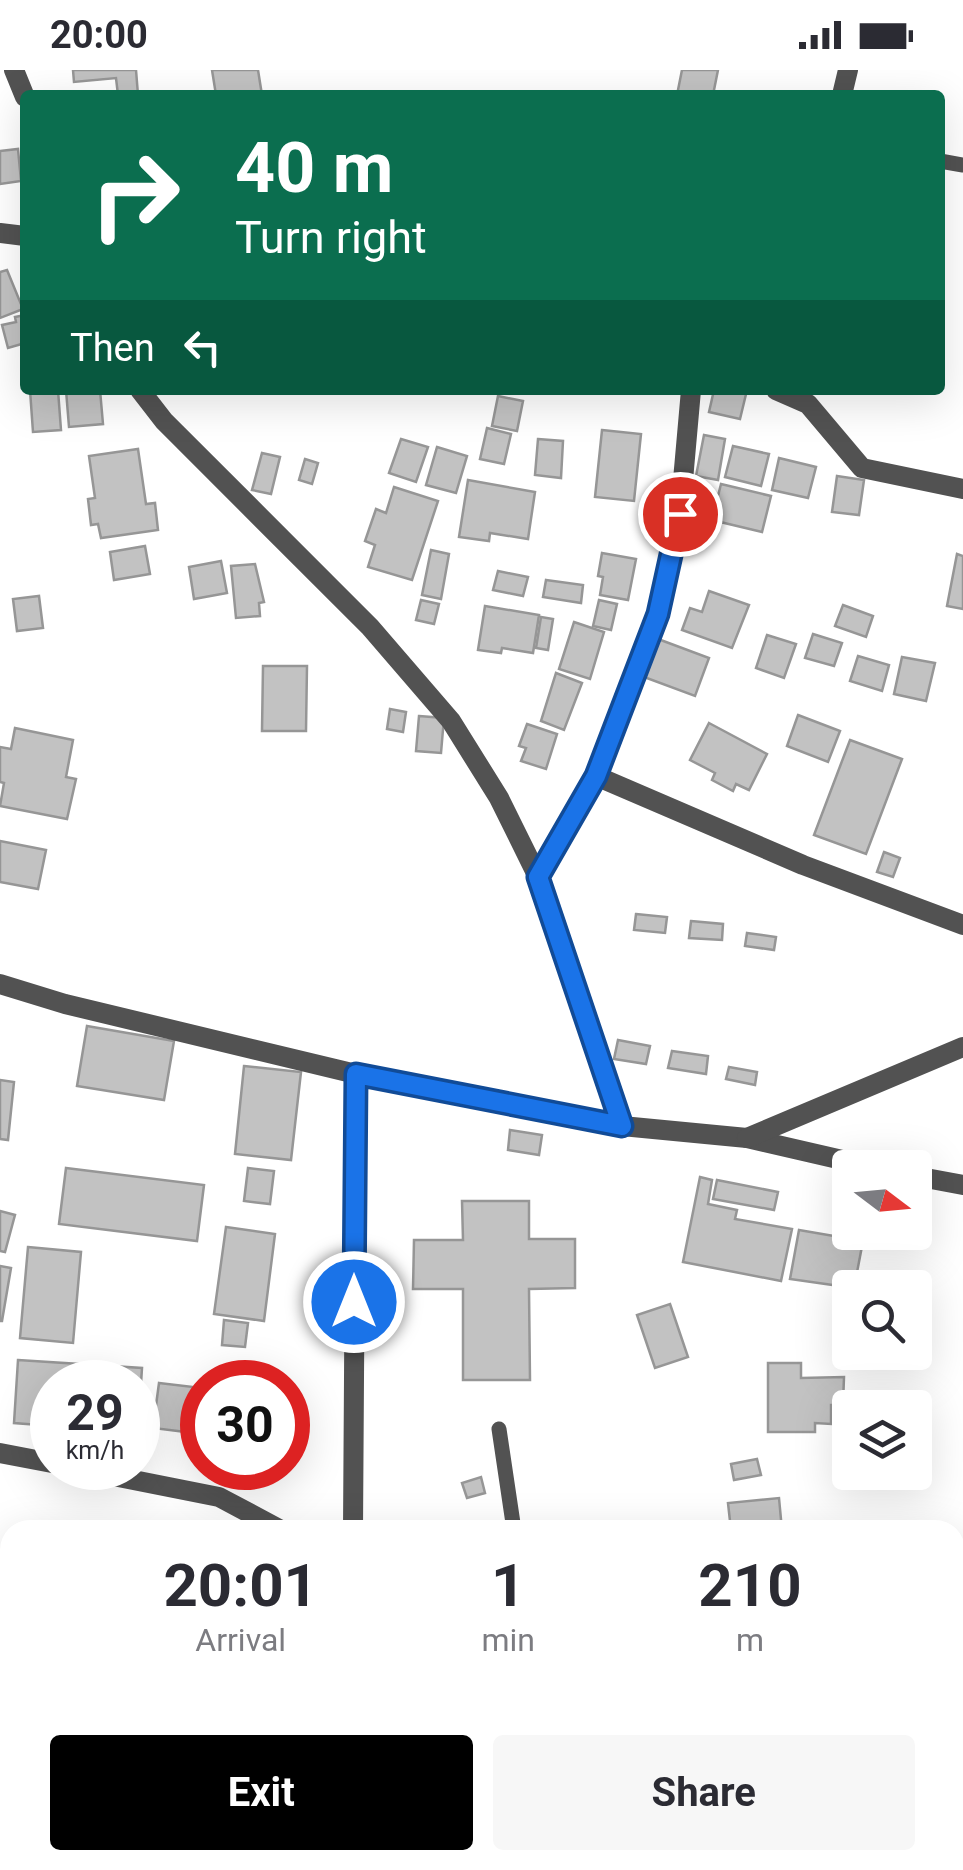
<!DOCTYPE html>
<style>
body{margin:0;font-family:Roboto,sans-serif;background:#f7f7f7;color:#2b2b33;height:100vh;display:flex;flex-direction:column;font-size:38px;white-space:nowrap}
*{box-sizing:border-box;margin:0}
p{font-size:32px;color:#7c7c81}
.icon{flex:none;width:55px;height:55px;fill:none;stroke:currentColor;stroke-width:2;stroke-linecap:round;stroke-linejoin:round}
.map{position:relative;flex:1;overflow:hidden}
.panel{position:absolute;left:0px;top:1450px;width:965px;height:350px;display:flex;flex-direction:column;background:#fff;border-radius:30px 30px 0 0;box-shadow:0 10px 40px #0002}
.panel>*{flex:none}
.hud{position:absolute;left:20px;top:20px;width:925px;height:305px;border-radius:10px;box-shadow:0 10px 40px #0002;background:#0b6e4f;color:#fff;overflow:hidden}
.needle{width:65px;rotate:106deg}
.fabs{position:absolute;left:832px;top:1080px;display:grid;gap:20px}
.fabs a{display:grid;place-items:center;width:100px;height:100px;border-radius:10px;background:#fff;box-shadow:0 10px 40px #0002;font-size:50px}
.speed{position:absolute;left:30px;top:1290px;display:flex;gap:20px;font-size:50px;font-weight:700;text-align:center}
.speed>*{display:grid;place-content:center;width:130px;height:130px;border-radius:50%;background:#fff;box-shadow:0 10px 40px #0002;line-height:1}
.speed small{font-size:25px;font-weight:400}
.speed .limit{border:15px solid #d22;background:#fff;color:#111}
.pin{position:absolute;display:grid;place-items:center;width:85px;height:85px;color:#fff;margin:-42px;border:5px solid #fff;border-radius:50%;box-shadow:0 2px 10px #0007}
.me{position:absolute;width:110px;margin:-55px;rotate:0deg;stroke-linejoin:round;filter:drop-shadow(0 0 8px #0008)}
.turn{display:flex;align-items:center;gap:35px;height:210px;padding:0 50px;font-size:45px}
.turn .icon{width:130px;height:130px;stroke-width:2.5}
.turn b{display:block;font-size:70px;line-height:85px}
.then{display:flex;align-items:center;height:95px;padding:0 50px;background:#0003;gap:20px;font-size:38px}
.eta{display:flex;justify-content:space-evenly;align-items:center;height:170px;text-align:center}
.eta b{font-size:60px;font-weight:700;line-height:70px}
.primary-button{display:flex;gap:20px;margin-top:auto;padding:20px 50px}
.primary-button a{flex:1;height:115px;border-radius:10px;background:#000;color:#fff;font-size:40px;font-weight:700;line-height:115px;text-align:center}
.primary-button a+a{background:#f7f7f7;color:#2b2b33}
.status{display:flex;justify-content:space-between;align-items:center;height:70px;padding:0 50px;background:#fff;direction:ltr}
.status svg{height:28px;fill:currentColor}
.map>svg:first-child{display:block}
.building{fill:#c2c2c2;stroke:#969696;stroke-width:2.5}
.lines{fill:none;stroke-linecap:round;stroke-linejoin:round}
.lane{stroke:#525252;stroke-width:15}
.street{stroke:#525252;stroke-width:20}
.route-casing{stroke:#114b97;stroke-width:25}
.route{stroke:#1a73e8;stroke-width:18}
</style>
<div class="status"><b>20:00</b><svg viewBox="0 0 49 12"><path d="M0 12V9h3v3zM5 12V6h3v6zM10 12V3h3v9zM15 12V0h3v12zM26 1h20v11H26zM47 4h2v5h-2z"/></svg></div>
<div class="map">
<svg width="963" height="1800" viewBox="0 0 963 1800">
<rect width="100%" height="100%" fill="#fff"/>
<g class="building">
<path d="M73,0H136L138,25H118L116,8L74,12Z"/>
<path d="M212,0H258L262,25H216Z"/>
<path d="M682,0H718L713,25H677Z"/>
<path d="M18,79L21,111L0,114V81Z"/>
<path d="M7,200L23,239L0,248V202Z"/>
<path d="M25,245V273L8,278L2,255L16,252L15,247Z"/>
<path d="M30,320H58L61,360L33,362Z"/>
<path d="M66,320H100L103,354L69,357Z"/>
<path d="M714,320H747L740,349L709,342Z"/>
<path d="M498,326L523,331L517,361L492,356Z"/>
<path d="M487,358L511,364L504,394L480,389Z"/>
<path d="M602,360L641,364L634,431L595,427Z"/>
<path d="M704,365L725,369L718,410L696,406Z"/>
<path d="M401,369L428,377L416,412L389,403Z"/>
<path d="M538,369L563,371L561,408L535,405Z"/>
<path d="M733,376L769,384L761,416L725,407Z"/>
<path d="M437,377L467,386L456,423L426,415Z"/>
<path d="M138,379L146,434L155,433L158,460L101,468L98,454L91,455L88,429L95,428L89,386Z"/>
<path d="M262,383L280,387L271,424L252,420Z"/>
<path d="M779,388L816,397L808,428L772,420Z"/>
<path d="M305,389L318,393L312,414L299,410Z"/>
<path d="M837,406L864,410L859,445L832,442Z"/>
<path d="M468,410L535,422L528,469L490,463L489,471L459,467Z"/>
<path d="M721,414L771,426L762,462L712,450Z"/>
<path d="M394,417L438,431L412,510L368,497L375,475L365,471L376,439L386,443Z"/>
<path d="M145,476L150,504L114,510L110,482Z"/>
<path d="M431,480L449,484L441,529L422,525Z"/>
<path d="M602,483L636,489L628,530L600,525L603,507L598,506Z"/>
<path d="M957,484L963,486V539L947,536Z"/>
<path d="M221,491L227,523L194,529L189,497Z"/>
<path d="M255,494L264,532L259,533L260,546L236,548L231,496Z"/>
<path d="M498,501L528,507L523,526L493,520Z"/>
<path d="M546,510L583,515L581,533L543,527Z"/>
<path d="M709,521L749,535L732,578L682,560L690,538L702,542Z"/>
<path d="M39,526L43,558L17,561L13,529Z"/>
<path d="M421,530L439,534L434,554L416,550Z"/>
<path d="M599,530L617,534L611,560L593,556Z"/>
<path d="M843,535L873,546L866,567L835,556Z"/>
<path d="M485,536L539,545L533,583L502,578L501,583L478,580Z"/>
<path d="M541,547L553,549L548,580L536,578Z"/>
<path d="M574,552L604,562L590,609L559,599Z"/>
<path d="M813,564L842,573L834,596L805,588Z"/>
<path d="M767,565L796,574L784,608L756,598Z"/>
<path d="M658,569L709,588L695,626L644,607Z"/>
<path d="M858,586L889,595L882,621L850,611Z"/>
<path d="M902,587L935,593L926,631L894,624Z"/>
<path d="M263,596H307L306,661H262Z"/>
<path d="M556,603L582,613L564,660L541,651Z"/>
<path d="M390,639L406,642L403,662L387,659Z"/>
<path d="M798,645L840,661L828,692L787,676Z"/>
<path d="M419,646L444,648L441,683L416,681Z"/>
<path d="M709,653L767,684L749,720L736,714L733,721L712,710L715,703L690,690Z"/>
<path d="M527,654L557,664L546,699L521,691L526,678L519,676Z"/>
<path d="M15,658L73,670L66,707L76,709L67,749L0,736L4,713L0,712V677L11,679Z"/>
<path d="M850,670L902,689L866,784L814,765Z"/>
<path d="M0,771L46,780L38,819L0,812Z"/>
<path d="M884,782L900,788L893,807L877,802Z"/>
<path d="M636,844L667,847L665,863L634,860Z"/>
<path d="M691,851L723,854L722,870L689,868Z"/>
<path d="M747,863L776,867L774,880L745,876Z"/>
<path d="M87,956L174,971L164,1030L77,1016Z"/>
<path d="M618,970L650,976L646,994L614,989Z"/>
<path d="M672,981L708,986L706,1004L668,998Z"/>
<path d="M244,996L301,1002L291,1090L235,1084Z"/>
<path d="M729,997L757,1002L755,1015L726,1009Z"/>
<path d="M0,1010L14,1012L8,1070L0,1069Z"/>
<path d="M510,1060L542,1065L539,1085L508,1080Z"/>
<path d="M66,1098L204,1115L197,1171L59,1154Z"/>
<path d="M248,1098L274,1101L270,1134L244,1131Z"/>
<path d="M700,1107L712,1110L708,1134L737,1140L735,1149L792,1159L781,1211L683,1192Z"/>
<path d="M717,1110L778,1122L774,1140L713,1129Z"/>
<path d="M462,1131H529V1169H575V1218L529,1219L530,1310H463V1219H413L414,1170H463Z"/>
<path d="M0,1141L15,1145L5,1182L0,1181Z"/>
<path d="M226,1157L275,1164L264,1251L214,1244Z"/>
<path d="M799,1160L863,1171L854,1218L790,1209Z"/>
<path d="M28,1177L81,1182L73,1273L20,1268Z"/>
<path d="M0,1196L11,1198L2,1251H0Z"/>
<path d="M670,1234L688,1287L655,1298L637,1245Z"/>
<path d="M224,1250L248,1253L245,1277L222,1275Z"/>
<path d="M18,1290L142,1298L138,1361V1312H52V1356L14,1353Z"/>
<path d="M768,1293H801V1308L844,1307L843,1335H831V1354L815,1353V1362H768Z"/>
<path d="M159,1313L202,1318V1364L153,1358Z"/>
<path d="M757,1389L761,1405L734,1410L731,1394Z"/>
<path d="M481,1407L485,1423L467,1428L462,1413Z"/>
<path d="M779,1428L782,1460H655V1457L730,1451L728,1433Z"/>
<path d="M671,1790H717L719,1800H654L652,1794Z"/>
<path d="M740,1790H771L773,1800H742Z"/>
</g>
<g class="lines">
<g class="lane">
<path d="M940,91L963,95"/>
<path d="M499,1359L514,1460"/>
<path d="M202,1800L219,1790"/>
</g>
<g class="street">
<path d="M14,0L25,27"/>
<path d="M842,25L848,0"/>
<path d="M0,163L25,166"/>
<path d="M140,320L164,351L370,557L451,651L499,728L538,807L622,1056"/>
<path d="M776,320L808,334L862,398L963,419"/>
<path d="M596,706L803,795L963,855"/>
<path d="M538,807L596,706L658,544L680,444L691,320"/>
<path d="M0,914L65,934L356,1004L622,1056L747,1068L877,1098"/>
<path d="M747,1068L963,977"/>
<path d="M915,1106L963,1115"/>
<path d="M0,1383L52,1393"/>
<path d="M73,1398L219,1427L281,1460"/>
<path d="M353,1460L356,1004"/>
<path d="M574,1790L576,1800"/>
</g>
</g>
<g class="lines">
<defs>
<path id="route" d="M354,1232L356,1004L622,1056L538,807L596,706L658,544L680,444"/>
</defs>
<use href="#route" class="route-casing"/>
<use href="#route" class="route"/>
</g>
</svg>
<div class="fabs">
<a><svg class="needle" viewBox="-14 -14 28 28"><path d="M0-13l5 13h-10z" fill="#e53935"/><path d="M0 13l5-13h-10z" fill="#7c7c81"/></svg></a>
<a><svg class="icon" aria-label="search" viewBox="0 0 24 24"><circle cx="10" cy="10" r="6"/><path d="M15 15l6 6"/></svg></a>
<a><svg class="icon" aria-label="layers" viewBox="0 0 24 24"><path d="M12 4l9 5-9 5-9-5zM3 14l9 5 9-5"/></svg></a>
</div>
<div class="speed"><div>29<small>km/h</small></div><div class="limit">30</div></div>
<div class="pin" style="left:680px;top:444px;background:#d93025"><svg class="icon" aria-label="arrive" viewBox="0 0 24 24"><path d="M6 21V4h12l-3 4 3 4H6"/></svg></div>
<svg class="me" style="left:354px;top:1232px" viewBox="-20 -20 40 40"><circle r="17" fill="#1a73e8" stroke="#fff" stroke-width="3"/><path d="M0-11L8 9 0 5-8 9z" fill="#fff"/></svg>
<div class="hud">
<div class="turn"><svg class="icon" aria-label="right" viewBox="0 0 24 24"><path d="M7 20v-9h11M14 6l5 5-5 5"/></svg><div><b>40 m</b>Turn right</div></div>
<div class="then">Then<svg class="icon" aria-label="left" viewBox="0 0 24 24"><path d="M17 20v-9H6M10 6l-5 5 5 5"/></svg></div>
</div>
<section class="panel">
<div class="eta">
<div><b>20:01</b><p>Arrival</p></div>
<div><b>1</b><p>min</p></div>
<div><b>210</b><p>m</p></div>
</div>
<div class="primary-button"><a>Exit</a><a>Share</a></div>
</section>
</div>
